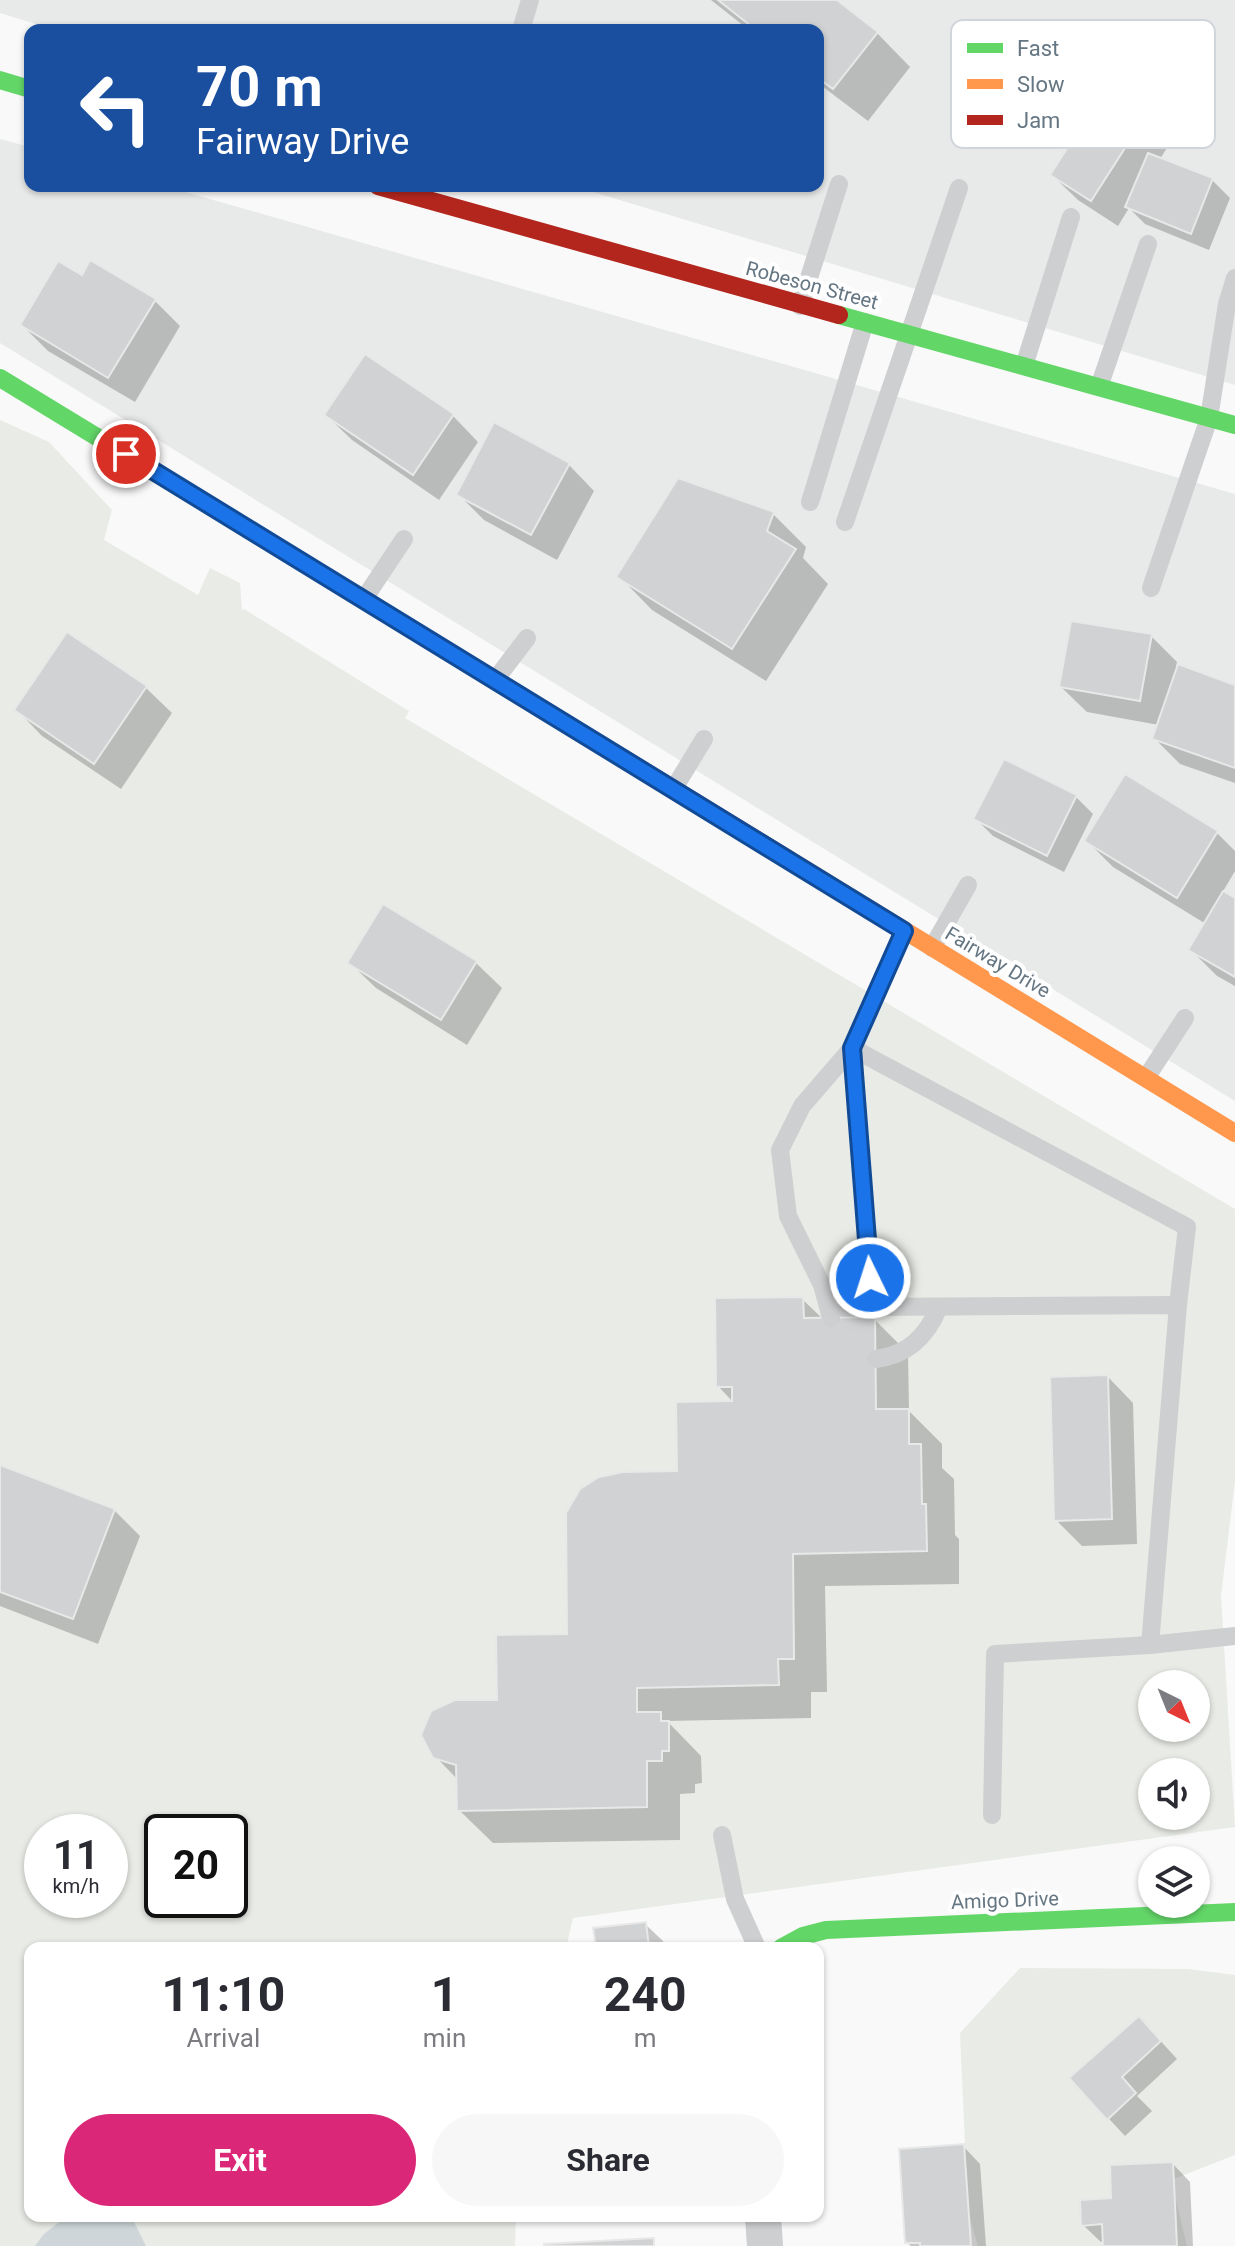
<!DOCTYPE html>
<style>
body{margin:0;font-family:Roboto,sans-serif;background:#f7f7f7;color:#2b2b33;height:100vh;display:flex;flex-direction:column;font-size:30px;white-space:nowrap}
*{box-sizing:border-box;margin:0}
p{font-size:26px;color:#7c7c81}
.icon{flex:none;width:44px;height:44px;fill:none;stroke:currentColor;stroke-width:2;stroke-linecap:round;stroke-linejoin:round}
.map{position:relative;flex:1;overflow:hidden}
.drawer{position:absolute;left:24px;top:1942px;width:800px;height:280px;display:flex;flex-direction:column;background:#fff;border-radius:16px;box-shadow:0 2px 6px #0004}
.drawer>*{flex:none}
.top-card{position:absolute;left:24px;top:24px;width:800px;height:168px;border-radius:16px;box-shadow:0 2px 6px #0004;background:#1a4fa0;color:#fff;overflow:hidden}
.needle{width:52px;rotate:137deg}
.fabs{position:absolute;left:1138px;top:1670px;display:grid;gap:16px}
.fabs a{display:grid;place-items:center;width:72px;height:72px;border-radius:50%;background:#fff;box-shadow:0 2px 6px #0004;font-size:40px}
.speed{position:absolute;left:24px;top:1814px;display:flex;gap:16px;font-size:40px;font-weight:700;text-align:center}
.speed>*{display:grid;place-content:center;width:104px;height:104px;border-radius:50%;background:#fff;box-shadow:0 2px 6px #0004;line-height:1}
.speed small{font-size:20px;font-weight:400}
.speed .limit{border:4px solid #111;border-radius:12px;background:#fff;color:#111}
.pin{position:absolute;display:grid;place-items:center;width:68px;height:68px;color:#fff;margin:-34px;border:4px solid #fff;border-radius:50%;box-shadow:0 2px 8px #0007}
.me{position:absolute;width:88px;margin:-44px;rotate:356deg;stroke-linejoin:round;filter:drop-shadow(0 0 6px #0008)}
.turn{display:flex;align-items:center;gap:28px;height:168px;padding:0 40px;font-size:36px}
.turn .icon{width:104px;height:104px;stroke-width:2.5}
.turn b{display:block;font-size:56px;line-height:68px}
.eta{display:flex;justify-content:space-evenly;align-items:center;height:136px;text-align:center}
.eta b{font-size:48px;font-weight:700;line-height:56px}
.button{display:flex;gap:16px;margin-top:auto;padding:16px 40px}
.button a{flex:1;height:92px;border-radius:48px;background:#db2777;color:#fff;font-size:32px;font-weight:700;line-height:92px;text-align:center}
.button a+a{background:#f7f7f7;color:#2b2b33}
.map>svg:first-child{display:block}
.built{fill:#e8e9e9}
.green{fill:#e8ebe6;fill-rule:evenodd}
.water{fill:#ced6d9}
.shadow{fill:#0003}
.building{fill:#d0d2d3;stroke:#e8e8e8;stroke-width:2}
.lines{fill:none;stroke-linecap:round;stroke-linejoin:round}
.lane{stroke:#cecfd0;stroke-width:18}
.street{stroke:#cecfd0;stroke-width:36}
.fast{stroke:#63d668;stroke-width:18}
.slow{stroke:#ff974d;stroke-width:18}
.jam{stroke:#b3261e;stroke-width:18}
.route-casing{stroke:#114b97;stroke-width:20}
.route{stroke:#1a73e8;stroke-width:14}
.labels{text-anchor:middle;dominant-baseline:central;stroke-width:8;stroke-linejoin:round;paint-order:stroke}
.street-label{font-size:20px;fill:#657683;stroke:#fff}
.key{fill:#fff;stroke:#d1d6da;stroke-width:2}
.key-label{font-size:22px;fill:#657683}
</style>
<div class="map">
<svg width="1235" height="2246" viewBox="0 0 1235 2246">
<rect width="100%" height="100%" fill="#f9f9f9"/>
<g class="built">
<path d="M0,0H1235V385L573,186H818V30H55L0,13Z"/>
<path d="M0,139L30,147V186H165L1235,494V1101L0,343Z"/>
</g>
<g class="green">
<path d="M0,420L49,442L112,510L104,540L198,595L210,568L240,583L242,611L244,609L409,711L405,718L1235,1209V1481L1221,1596L1235,1827L573,1918L566,1948H30V2216H516L515,2246H0ZM1152,1684H1196V1728H1152ZM1152,1772H1196V1816H1152ZM42,1832H110V1900H42ZM162,1832H230V1900H162Z"/>
<path d="M1020,1968L1188,1969L1235,1975V2155L1171,2180L1187,2246H978L968,2212L960,2033Z"/>
</g>
<path class="water" d="M67,2216H131L146,2246H35L44,2234Z"/>
<g class="shadow">
<path d="M711,0H833L877,33L910,67L868,121L818,83V30H749Z"/>
<path d="M1166,83L1192,108L1160,159L1212,180L1230,198L1209,250L1145,224L1129,208L1118,226L1078,200L1052,175Z"/>
<path d="M83,277L154,300L180,326L135,402L48,351L22,325Z"/>
<path d="M326,415L453,416L478,442L439,500L352,440Z"/>
<path d="M569,465L594,491L557,560L484,520L458,494Z"/>
<path d="M773,514L806,547L803,558L828,584L766,681L652,610L619,576Z"/>
<path d="M1151,636L1177,662L1176,666L1235,687V783L1180,764L1154,738L1159,725L1087,712L1061,687Z"/>
<path d="M146,688L172,713L121,789L42,736L17,710Z"/>
<path d="M1126,777L1217,833L1235,851V871L1222,893L1235,901V986L1217,976L1191,950L1206,924L1113,867L1087,841Z"/>
<path d="M1076,797L1093,814L1064,872L993,836L976,819Z"/>
<path d="M350,963H476L502,988L467,1045L376,988Z"/>
<path d="M802,1299L824,1320L874,1319L908,1353L909,1411L942,1444V1468L954,1479L955,1535L959,1539V1584L825,1586L827,1692H811V1718L667,1721L701,1756L702,1783L695,1784V1793L680,1794V1840L493,1843L459,1810L458,1780L435,1756L499,1702L569,1636L679,1473L734,1403L718,1386Z"/>
<path d="M1108,1377L1133,1403L1137,1544L1082,1546L1056,1520Z"/>
<path d="M0,1467L114,1510L140,1536L98,1644L0,1606Z"/>
<path d="M645,1924L663,1941L664,1948H598Z"/>
<path d="M1156,2036L1177,2059L1137,2096L1152,2111L1125,2136L1072,2079Z"/>
<path d="M963,2146L980,2164L986,2246H911L907,2243Z"/>
<path d="M1173,2164L1190,2182L1193,2246H1105L1104,2242H1101L1083,2225L1113,2200Z"/>
</g>
<g class="building">
<path d="M718,0H837L878,32L833,89L818,78V30H756Z"/>
<path d="M1127,55L1168,81L1091,201L1050,175Z"/>
<path d="M1148,153L1213,178L1191,234L1125,207Z"/>
<path d="M90,260L156,299L108,378L20,325L58,261L82,275Z"/>
<path d="M365,354L454,414L413,475L324,415Z"/>
<path d="M494,422L570,463L531,535L456,495Z"/>
<path d="M678,478L774,512L767,531L796,549L732,649L616,577Z"/>
<path d="M1071,621L1152,634L1140,701L1059,687Z"/>
<path d="M67,632L147,686L94,764L14,710Z"/>
<path d="M1178,664L1235,685V768L1152,739Z"/>
<path d="M1004,759L1077,795L1047,856L973,819Z"/>
<path d="M1125,774L1218,831L1177,898L1084,841Z"/>
<path d="M1223,891L1235,898V977L1188,950Z"/>
<path d="M383,904L477,961L441,1020L347,963Z"/>
<path d="M803,1297L804,1318L875,1317L876,1409H909V1444H921L922,1504H926L927,1551L793,1554L794,1659H778L779,1685L637,1688V1712H661V1721H669V1751H662V1761H647V1807L457,1811L456,1765L433,1758L421,1735L431,1711L455,1700H497L496,1635L567,1634L566,1513L580,1489L599,1477L623,1472L677,1471L676,1402L732,1401V1387H716L715,1298Z"/>
<path d="M1108,1375L1112,1519L1054,1521L1050,1377Z"/>
<path d="M0,1465L115,1509L73,1619L0,1592Z"/>
<path d="M646,1922L649,1948H596L593,1928Z"/>
<path d="M1139,2016L1161,2041L1122,2077L1136,2093L1107,2120L1069,2078Z"/>
<path d="M964,2144L971,2246H920V2243H905L899,2149Z"/>
<path d="M1173,2162L1177,2246H1103L1102,2224L1081,2226L1080,2200L1111,2198L1110,2165Z"/>
<path d="M654,2238V2246H544V2244Z"/>
</g>
<g class="lines">
<g class="lane">
<path d="M521,30L530,0"/>
<path d="M800,306L839,184"/>
<path d="M1024,366L1071,217"/>
<path d="M1099,387L1148,244"/>
<path d="M810,502L865,322"/>
<path d="M845,522L959,188"/>
<path d="M1151,588L1209,418L1227,304L1235,278"/>
<path d="M364,599L404,539"/>
<path d="M496,679L527,638"/>
<path d="M673,790L704,739"/>
<path d="M904,931L852,1048L873,1307L1178,1305L1150,1645L1235,1636"/>
<path d="M932,948L968,885"/>
<path d="M1146,1078L1185,1018"/>
<path d="M830,1308L873,1307"/>
<path d="M831,1318L822,1285L788,1216L780,1150L802,1106L852,1048L1187,1227L1178,1305"/>
<path d="M876,1359C908,1355 927,1336 939,1307"/>
<path d="M992,1815L995,1654L1150,1645"/>
<path d="M722,1835L735,1899L757,1948"/>
</g>
<path class="street" d="M763,2216L765,2246"/>
<g class="fast">
<path d="M0,80L30,89"/>
<path d="M839,315L1235,425"/>
<path d="M0,378L412,629"/>
<path d="M781,1948L803,1936L826,1930L1235,1912"/>
</g>
<path class="slow" d="M788,859L1235,1133"/>
<g class="jam">
<path d="M378,186L839,315"/>
<path d="M412,629L788,859"/>
</g>
</g>
<g class="lines">
<defs>
<path id="route" d="M126,454L904,931L852,1048L870,1278"/>
</defs>
<use href="#route" class="route-casing"/>
<use href="#route" class="route"/>
</g>
<g class="labels">
<g class="street-label">
<text transform="translate(812 285) rotate(15)">Robeson Street</text>
<text transform="translate(998 962) rotate(31)">Fairway Drive</text>
<text transform="translate(1005 1900) rotate(-2)">Amigo Drive</text>
</g>
</g>
<rect x="951" y="20" width="264" height="128" rx="12" class="key"/>
<rect x="967" y="43" width="36" height="10" fill="#63d668"/>
<rect x="967" y="79" width="36" height="10" fill="#ff974d"/>
<rect x="967" y="115" width="36" height="10" fill="#b3261e"/>
<g class="key-label">
<text x="1017" y="56">Fast</text>
<text x="1017" y="92">Slow</text>
<text x="1017" y="128">Jam</text>
</g>
</svg>
<div class="fabs">
<a><svg class="needle" viewBox="-14 -14 28 28"><path d="M0-13l5 13h-10z" fill="#e53935"/><path d="M0 13l5-13h-10z" fill="#7c7c81"/></svg></a>
<a><svg class="icon" aria-label="sound" viewBox="0 0 24 24"><path d="M4 9h4l5-4v14l-5-4H4zM17 9q2 3 0 6"/></svg></a>
<a><svg class="icon" aria-label="layers" viewBox="0 0 24 24"><path d="M12 4l9 5-9 5-9-5zM3 14l9 5 9-5"/></svg></a>
</div>
<div class="speed"><div>11<small>km/h</small></div><div class="limit">20</div></div>
<div class="pin" style="left:126px;top:454px;background:#d93025"><svg class="icon" aria-label="arrive" viewBox="0 0 24 24"><path d="M6 21V4h12l-3 4 3 4H6"/></svg></div>
<svg class="me" style="left:870px;top:1278px" viewBox="-20 -20 40 40"><circle r="17" fill="#1a73e8" stroke="#fff" stroke-width="3"/><path d="M0-11L8 9 0 5-8 9z" fill="#fff"/></svg>
<div class="top-card">
<div class="turn"><svg class="icon" aria-label="left" viewBox="0 0 24 24"><path d="M17 20v-9H6M10 6l-5 5 5 5"/></svg><div><b>70 m</b>Fairway Drive</div></div>
</div>
<section class="drawer">
<div class="eta">
<div><b>11:10</b><p>Arrival</p></div>
<div><b>1</b><p>min</p></div>
<div><b>240</b><p>m</p></div>
</div>
<div class="button"><a>Exit</a><a>Share</a></div>
</section>
</div>
